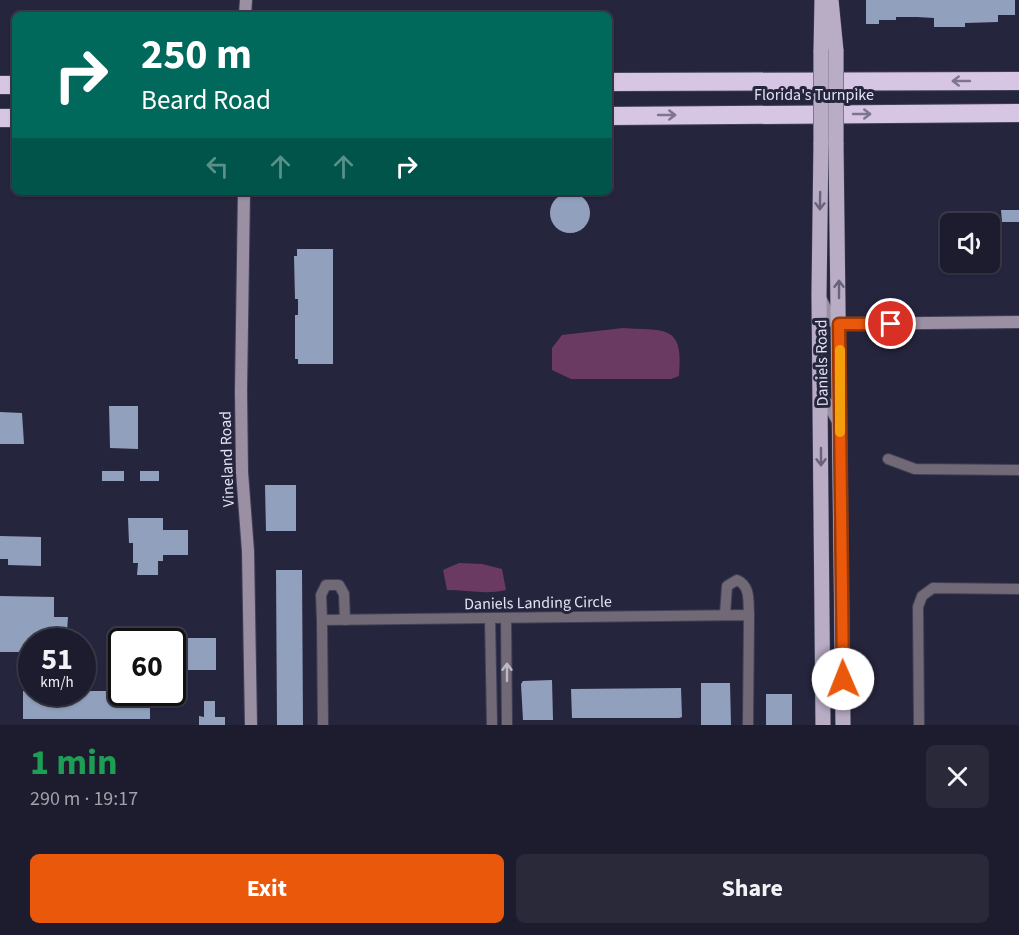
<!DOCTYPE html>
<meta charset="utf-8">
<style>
body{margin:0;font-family:"Source Sans 3",sans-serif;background:#29293a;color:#f1f3f6;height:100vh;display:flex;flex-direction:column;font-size:22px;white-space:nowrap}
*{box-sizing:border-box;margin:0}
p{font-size:20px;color:#a0a1aa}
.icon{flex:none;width:33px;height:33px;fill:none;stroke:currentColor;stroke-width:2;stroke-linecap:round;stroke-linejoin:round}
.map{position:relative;height:725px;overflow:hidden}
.panel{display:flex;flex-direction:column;background:#1c1c2e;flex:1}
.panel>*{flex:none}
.guide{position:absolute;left:12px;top:12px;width:600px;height:183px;border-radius:9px;box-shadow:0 2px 4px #0004,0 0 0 2px #3a3a4a;background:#00695c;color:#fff;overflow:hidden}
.controls{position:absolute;left:940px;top:213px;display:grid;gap:12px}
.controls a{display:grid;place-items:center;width:60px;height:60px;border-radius:9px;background:#1c1c2e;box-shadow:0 2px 4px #0004,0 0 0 2px #3a3a4a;font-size:30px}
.speed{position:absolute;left:18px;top:628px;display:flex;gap:12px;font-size:30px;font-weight:700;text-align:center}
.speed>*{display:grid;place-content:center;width:78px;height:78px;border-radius:50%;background:#1c1c2e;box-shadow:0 2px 4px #0004,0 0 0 2px #3a3a4a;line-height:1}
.speed small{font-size:15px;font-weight:400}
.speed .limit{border:3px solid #111;border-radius:9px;background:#fff;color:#111}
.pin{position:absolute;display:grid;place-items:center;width:51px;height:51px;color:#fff;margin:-26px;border:3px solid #fff;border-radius:50%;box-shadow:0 2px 6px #0007}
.me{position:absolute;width:66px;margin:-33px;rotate:359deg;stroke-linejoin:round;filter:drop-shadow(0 0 4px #0008)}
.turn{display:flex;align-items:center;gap:21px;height:126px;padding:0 30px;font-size:27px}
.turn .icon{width:78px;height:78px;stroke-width:2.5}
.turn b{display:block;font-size:42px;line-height:51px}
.lanes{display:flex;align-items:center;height:57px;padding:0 30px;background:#0003;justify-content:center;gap:30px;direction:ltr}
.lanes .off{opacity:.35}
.round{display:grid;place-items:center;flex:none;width:63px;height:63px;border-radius:9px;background:#29293a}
.head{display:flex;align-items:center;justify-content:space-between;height:102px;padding:0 30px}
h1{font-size:36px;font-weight:700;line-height:45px;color:#1e9e55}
.button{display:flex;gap:12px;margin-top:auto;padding:12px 30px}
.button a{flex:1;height:69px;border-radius:9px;background:#ea580c;color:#fff;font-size:24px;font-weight:700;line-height:69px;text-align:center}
.button a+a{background:#29293a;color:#f1f3f6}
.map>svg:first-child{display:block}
.green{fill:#6a3a62}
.building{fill:#91a1bd}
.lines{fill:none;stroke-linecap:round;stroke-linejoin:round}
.street-casing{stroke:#404057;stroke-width:12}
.secondary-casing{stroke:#404057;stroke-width:14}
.primary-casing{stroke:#404057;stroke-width:16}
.highway-casing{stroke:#404057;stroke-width:20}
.street{stroke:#716a76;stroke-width:10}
.secondary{stroke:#9a8fa3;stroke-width:12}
.primary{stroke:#b9acc5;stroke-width:15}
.highway{stroke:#d6c6e4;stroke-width:18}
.primary-bridge-casing{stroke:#404057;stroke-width:16;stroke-linecap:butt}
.primary-bridge{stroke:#b9acc5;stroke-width:15}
.oneway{stroke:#7e7691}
.oneway2{stroke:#68627b}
.oneway3{stroke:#bbb9c8}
.route-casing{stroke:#983908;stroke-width:15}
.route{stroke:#ea580c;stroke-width:10}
.slow{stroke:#f59e0b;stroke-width:10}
.labels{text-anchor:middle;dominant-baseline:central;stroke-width:6;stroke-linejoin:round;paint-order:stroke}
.street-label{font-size:16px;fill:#e3e3f4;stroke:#26253e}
</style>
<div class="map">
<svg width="1019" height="725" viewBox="0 0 1019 725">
<rect width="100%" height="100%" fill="#26253e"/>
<g class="green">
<path d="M623,328C666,331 684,324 679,376L671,379H571L552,370V348L562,335Z"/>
<path d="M459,563L482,564L502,569L506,590C486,595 467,590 447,590L443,570Z"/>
</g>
<g class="building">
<path d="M866,0H1015V15H998V22L965,23V27H934V18L917,17H896V20H879V24H866Z"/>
<circle cx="570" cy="213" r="20"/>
<path d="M1001,210H1019V222H1002Z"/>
<path d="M297,249H333V364H298V359H295V315H298V299H295L294,256H297Z"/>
<path d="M109,406H138V449L110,448Z"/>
<path d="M0,412L22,413L24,444H0Z"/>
<rect x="102" y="471" width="22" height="10"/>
<rect x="140" y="471" width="19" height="10"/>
<path d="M265,485H296V531H266Z"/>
<path d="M128,518H163V530H188V555H163V561H158V575H137L138,563H133V543H129Z"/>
<path d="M0,536L41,537V566L8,565V559H0Z"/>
<path d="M276,570H302L303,725H277Z"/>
<path d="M0,596L54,597V617H68L67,631H54V642H32V652H0Z"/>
<rect x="172" y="638" width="44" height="32"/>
<path d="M552,680L553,720H523L521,684L523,681Z"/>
<path d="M701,683H730L731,725H701Z"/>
<path d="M681,688L682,717L679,718H572L571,689Z"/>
<path d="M23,691L85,693V691H122V693H150V719H23Z"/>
<rect x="766" y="694" width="26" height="31"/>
<path d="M204,701H215V717H225V725H199V716L204,717Z"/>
</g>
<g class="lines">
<defs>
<g id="street">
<path d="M888,459L915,469L1019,470"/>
<path d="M725,615L727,586L737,580C751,586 748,602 749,615"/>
<path d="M490,618L492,725"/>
<path d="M506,618L507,725"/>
<path d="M322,620L321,595L326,585H339L344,594L345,620"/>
<path d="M323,725L322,620L749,615L748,725"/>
<path d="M919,725L918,607L922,596L933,588L1019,589"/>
</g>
<g id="secondary">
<path d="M245,15L246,0"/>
<path d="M244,192L241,391L242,472L248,551L251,725"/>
<path d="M821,300L831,320L839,324L1019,322"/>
<path d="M820,399L829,405L839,423"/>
</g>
<g id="primary">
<path d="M831,0L836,51"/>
<path d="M821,52L822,0"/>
<path d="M821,143L819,295L823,725"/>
<path d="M836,143L843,725"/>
</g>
<g id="highway">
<path d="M609,82L1019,81"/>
<path d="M0,85H15"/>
<path d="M609,116L1019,113"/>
<path d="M0,118H15"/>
</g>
</defs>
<use href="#street" class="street-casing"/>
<use href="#secondary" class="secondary-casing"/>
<use href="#primary" class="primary-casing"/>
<use href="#highway" class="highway-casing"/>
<use href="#street" class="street"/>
<use href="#secondary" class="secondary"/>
<use href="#primary" class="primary"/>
<use href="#highway" class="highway"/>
<defs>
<g id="primary-bridge">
<path d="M836,51V143"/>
<path d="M821,52V143"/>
</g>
</defs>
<use href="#primary-bridge" class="primary-bridge-casing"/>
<use href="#primary-bridge" class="primary-bridge"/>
</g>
<defs><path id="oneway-shaft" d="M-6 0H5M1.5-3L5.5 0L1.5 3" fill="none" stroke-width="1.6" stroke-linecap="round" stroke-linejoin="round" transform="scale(1.5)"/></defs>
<g class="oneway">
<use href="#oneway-shaft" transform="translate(961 81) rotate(180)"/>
<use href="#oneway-shaft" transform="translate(862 114)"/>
<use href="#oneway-shaft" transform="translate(667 115)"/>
</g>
<g class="oneway2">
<use href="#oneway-shaft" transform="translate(820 201) rotate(91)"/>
<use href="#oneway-shaft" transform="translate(839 289) rotate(-90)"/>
<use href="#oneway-shaft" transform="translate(821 457) rotate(90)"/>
</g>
<use class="oneway3" href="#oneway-shaft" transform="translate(507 672) rotate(-90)"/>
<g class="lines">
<defs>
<path id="route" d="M843,679L839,324H891"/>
</defs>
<use href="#route" class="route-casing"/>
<use href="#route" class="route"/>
<path class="slow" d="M840,350V432"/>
</g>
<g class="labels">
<g class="street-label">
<text x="814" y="95">Florida's Turnpike</text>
<text transform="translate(822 363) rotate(-91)">Daniels Road</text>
<text transform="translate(227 459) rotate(-92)">Vineland Road</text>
<text transform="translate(538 603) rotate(-1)">Daniels Landing Circle</text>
</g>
</g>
</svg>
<div class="controls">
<a><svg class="icon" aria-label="sound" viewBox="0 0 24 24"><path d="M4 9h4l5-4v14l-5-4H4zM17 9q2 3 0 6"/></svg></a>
</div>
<div class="speed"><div>51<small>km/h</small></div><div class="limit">60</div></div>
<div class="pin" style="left:891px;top:324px;background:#d93025"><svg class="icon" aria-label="arrive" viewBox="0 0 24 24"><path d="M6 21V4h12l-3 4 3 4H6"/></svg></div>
<svg class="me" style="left:843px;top:679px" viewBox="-20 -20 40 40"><circle r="19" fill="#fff"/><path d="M0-13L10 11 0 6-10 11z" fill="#ea580c"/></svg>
<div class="guide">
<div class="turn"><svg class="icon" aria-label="right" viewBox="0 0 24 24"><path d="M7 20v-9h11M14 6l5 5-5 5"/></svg><div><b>250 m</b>Beard Road</div></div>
<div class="lanes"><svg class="icon off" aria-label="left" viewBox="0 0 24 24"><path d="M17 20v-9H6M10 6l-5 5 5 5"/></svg><svg class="icon off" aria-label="ahead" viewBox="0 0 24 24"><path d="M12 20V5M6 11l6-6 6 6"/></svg><svg class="icon off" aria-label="ahead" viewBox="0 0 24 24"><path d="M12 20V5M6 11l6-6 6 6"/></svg><svg class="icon" aria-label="right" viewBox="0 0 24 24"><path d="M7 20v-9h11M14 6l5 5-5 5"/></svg></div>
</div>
</div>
<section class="panel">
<div class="head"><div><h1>1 min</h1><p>290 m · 19:17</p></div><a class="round"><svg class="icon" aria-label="close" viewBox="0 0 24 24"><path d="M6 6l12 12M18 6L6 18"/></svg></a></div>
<div class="button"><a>Exit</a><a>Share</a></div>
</section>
